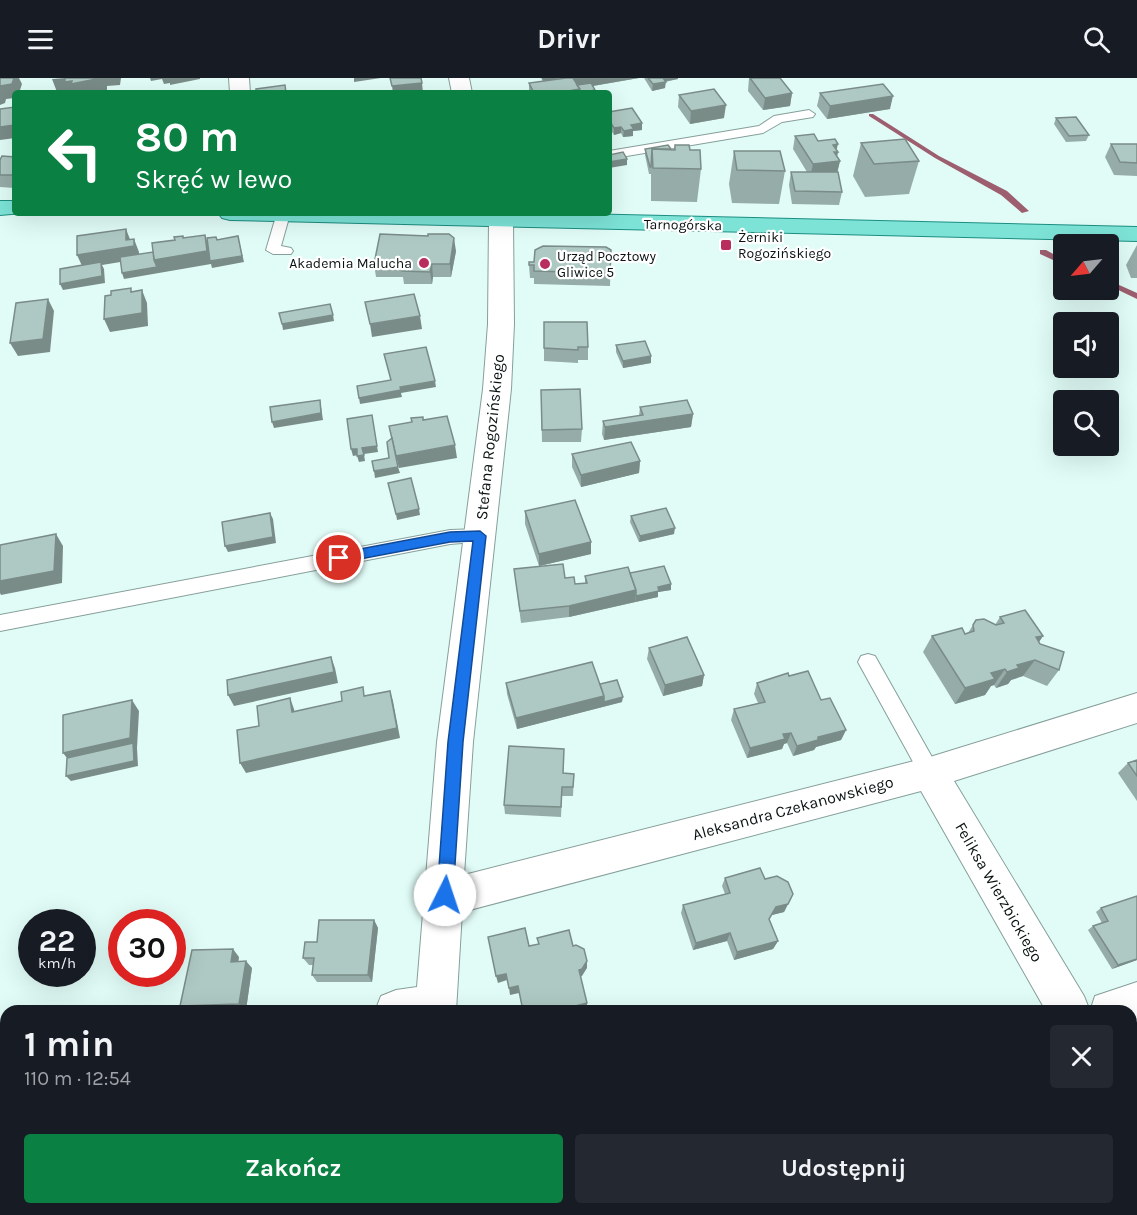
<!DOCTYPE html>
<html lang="pl">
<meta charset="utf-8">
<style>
body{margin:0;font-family:Karla,sans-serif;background:#242831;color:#f1f3f6;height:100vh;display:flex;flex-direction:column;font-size:22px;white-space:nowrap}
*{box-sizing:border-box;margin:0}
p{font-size:20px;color:#9ea1a6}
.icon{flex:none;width:33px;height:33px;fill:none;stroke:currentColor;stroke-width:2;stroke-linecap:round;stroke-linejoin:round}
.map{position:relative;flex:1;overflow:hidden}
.panel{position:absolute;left:0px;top:927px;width:1137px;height:210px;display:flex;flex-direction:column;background:#171b24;border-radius:18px 18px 0 0;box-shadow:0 6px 24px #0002}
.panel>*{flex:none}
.banner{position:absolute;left:12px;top:12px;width:600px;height:126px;border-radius:6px;box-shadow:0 6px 24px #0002;background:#0b8043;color:#fff;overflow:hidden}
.needle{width:39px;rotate:242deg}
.fabs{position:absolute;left:1053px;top:156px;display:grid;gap:12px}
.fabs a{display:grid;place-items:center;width:66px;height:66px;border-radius:6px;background:#171b24;box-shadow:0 6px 24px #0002;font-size:30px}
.speed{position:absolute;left:18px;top:831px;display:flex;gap:12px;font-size:30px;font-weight:700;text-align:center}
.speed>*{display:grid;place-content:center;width:78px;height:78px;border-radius:50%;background:#171b24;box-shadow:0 6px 24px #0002;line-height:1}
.speed small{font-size:15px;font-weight:400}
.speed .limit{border:9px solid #d22;background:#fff;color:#111}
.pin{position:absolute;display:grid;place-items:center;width:51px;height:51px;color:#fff;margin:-26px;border:3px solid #fff;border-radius:50%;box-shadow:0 2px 6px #0007}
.me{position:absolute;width:66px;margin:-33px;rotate:4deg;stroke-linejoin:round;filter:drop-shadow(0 0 4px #0008)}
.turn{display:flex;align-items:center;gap:21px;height:126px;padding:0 24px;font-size:27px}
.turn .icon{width:78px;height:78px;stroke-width:2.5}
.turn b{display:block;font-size:42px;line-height:51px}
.round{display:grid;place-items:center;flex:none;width:63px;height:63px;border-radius:6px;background:#242831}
.head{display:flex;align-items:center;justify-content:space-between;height:102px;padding:0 24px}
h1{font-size:36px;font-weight:700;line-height:45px}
.action{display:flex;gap:12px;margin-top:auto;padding:12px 24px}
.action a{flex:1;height:69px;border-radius:6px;background:#0b8043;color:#fff;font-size:24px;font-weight:700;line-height:69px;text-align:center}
.action a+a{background:#242831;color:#f1f3f6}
header{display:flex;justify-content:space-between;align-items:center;height:78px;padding:0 24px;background:#171b24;font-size:27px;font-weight:700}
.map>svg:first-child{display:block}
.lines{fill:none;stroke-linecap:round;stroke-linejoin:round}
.stream{fill:#9d5f6f;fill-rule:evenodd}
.service-casing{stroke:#869f9a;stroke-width:2}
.minor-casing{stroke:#869f9a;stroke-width:2}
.tertiary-casing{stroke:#869f9a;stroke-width:2}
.primary-casing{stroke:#1c8e81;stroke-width:2}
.service{fill:#fff;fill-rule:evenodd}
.minor{fill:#fff;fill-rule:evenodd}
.tertiary{fill:#fff;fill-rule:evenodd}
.primary{fill:#7de3d7;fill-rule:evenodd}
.wall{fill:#96aca8}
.shaded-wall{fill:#7a8c88}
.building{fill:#aec8c3;stroke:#7a8c88;stroke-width:1.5}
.route{fill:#1a73e8;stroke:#114b97;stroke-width:1.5}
.poi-dot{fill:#b92c5e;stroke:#fff;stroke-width:2}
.labels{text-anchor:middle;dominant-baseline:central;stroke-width:4.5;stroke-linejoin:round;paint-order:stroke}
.far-street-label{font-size:14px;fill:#091211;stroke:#fff}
.far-poi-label{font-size:14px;fill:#091211;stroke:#fff;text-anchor:start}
.street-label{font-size:16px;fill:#091211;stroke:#fff}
</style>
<header><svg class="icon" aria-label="menu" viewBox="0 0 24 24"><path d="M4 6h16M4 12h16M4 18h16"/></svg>Drivr<svg class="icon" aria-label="search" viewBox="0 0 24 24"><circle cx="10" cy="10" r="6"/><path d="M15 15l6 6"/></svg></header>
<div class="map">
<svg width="1137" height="1137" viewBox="0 0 1137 1137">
<rect width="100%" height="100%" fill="#e1fcf7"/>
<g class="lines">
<g class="stream">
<path d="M869,36H873L939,78L1007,113L1029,133L1022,135L1001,117L935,80L869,38Z"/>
<path d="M1040,172H1046L1064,182V187L1040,176Z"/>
<path d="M1108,202L1137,215V221L1108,207Z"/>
</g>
<defs>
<g id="service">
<path d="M809,32L815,36L813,39L782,44L763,55L609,81V73L759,48L774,38Z"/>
<path d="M277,135L290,136L281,168L291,170L293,173L291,176H273L266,172Z"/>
<path d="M480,451L486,453L489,458L486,463L450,466L0,553V537L450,452Z"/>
<path d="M868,576L875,578L937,688L941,695L937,702L930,705L923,702L858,584L861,578Z"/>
</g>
<g id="minor">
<path d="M229,0H249L250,15H230Z"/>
<path d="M501,136L509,138L513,143L514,246L511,311L473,664L464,797L930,679L1137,615V645L954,703L1084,918L1090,933L1095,918L1137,904V944L1131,946V933H1046L921,713L462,834L456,933H375L381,918L396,912L417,909L437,664L483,311L488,246L489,143L493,138Z"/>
<path d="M6,1008V1052L0,1053V1009Z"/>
<rect x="396" y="1131" width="46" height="6"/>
</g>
<path id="tertiary" d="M449,0H469L472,15H452Z"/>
<g id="primary">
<path d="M0,123H15V135H23L0,137Z"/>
<path d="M218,135H535L1137,149V163L230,142L222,140Z"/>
</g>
</defs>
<use href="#service" class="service-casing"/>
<use href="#minor" class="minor-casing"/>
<use href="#tertiary" class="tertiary-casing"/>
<use href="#primary" class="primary-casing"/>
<use href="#service" class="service"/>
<use href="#minor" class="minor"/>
<use href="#tertiary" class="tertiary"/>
<use href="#primary" class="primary"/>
</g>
<g class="wall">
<path d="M541,0H639L593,8L595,15H529V5L543,3Z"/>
<path d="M644,0H678V1L665,4V10L652,13Z"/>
<path d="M749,0L792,15L790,28L763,32L748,13Z"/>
<path d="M820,15L890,31L827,41L817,28Z"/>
<path d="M679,17L724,40L690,46L678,29Z"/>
<path d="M609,34L642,52L633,53V58L623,59L621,55L614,57L609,49Z"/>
<path d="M1056,40L1089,57L1086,63L1066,64L1054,46Z"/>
<path d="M795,58L837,72L838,74L837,78L840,83L837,94L842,114L839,127L792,126L789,107L791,94H807L793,71Z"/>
<path d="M861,65L919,83L909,116L865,119L853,98Z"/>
<path d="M1111,66H1137V98L1114,97L1105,79Z"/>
<path d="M675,67L690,72L701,91L697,124L651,123V96H649L645,77V71L674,72Z"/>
<path d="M734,73L785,93L779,126L732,125L729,106Z"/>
<path d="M15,79V110L0,109V82Z"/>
<path d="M1137,167V200H1131L1126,187Z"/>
<path d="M611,172L610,208L534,206V200H530L529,187L534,184Z"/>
<path d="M456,173L451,199H433L432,206H404L403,199H376L374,186Z"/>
<path d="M544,244L588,269V282H578V285L544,283Z"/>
<path d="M616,267L651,285L623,290L616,274Z"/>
<path d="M541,312L582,351L581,364H542Z"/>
<path d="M640,329L693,336L691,349L604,362L602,356L603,343L639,338Z"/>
<path d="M572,376L640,383L639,395L581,409L572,389Z"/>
<path d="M525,433L591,464V476L539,488L525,446Z"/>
<path d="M631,438L674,456L639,464L630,444Z"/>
<path d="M514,491L565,500L575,506L585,505V498L630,495L671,512L658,514V519L569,539L521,545Z"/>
<path d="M1000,539L1043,558L1039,564L1059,592L1047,608L1023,598L1011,602L1008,606L996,610L994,607L991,608L985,617L955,626L923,574L932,558L968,555L973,547H995Z"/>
<path d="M649,570L704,597L702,608L663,618L647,581Z"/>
<path d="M789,598L821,622L846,652L841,662L816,669L814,672L793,678L787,665L784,666L782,671L747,680L731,642L734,631L758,625L754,616L757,605Z"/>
<path d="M506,605L600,606L622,624L517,651L507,616Z"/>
<path d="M564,681L563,695L574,696L573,718H562L561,739L505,736L504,727Z"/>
<path d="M1137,682V723L1118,695L1128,685Z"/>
<path d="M725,800L765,801L793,816L784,834L772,837L769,841L778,863L773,871L734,882L727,863L693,872L681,835L683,827L725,816L722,808Z"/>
<path d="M1137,818V882L1112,891L1088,852L1093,848L1102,845L1096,834L1101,830Z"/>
<path d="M374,842L378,850L372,904H317L312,897L313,887H309L303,880L317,864Z"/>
<path d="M239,879L238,884L252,890L246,932L186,933L180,928Z"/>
</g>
<g class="shaded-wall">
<path d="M14,0H19L22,6L19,15H15V20L6,21L5,25L0,27V8Z"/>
<path d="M65,0H121L120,7L107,8V12L94,15H69L68,13L57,14L52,1Z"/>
<path d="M150,0H200V1L170,7V5L164,6L162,1L151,3Z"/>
<path d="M354,0H381L354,4Z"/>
<path d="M542,0H556V2L543,3Z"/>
<path d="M563,0H639L563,13Z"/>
<path d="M661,0H678V1L661,4Z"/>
<path d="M666,4L665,10L652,13L653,6Z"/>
<path d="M422,5L423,15H393L392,8Z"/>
<path d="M580,11L595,12V15H557Z"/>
<path d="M792,15L790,28L763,32L765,20Z"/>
<path d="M893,18L890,31L827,41L830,28Z"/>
<path d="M726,27L724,40L690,46L691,33Z"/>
<path d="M642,45V52L633,53V58L623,59L624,53L631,47Z"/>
<path d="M15,47V60L0,62V49Z"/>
<path d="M621,49V55L614,57V50Z"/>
<path d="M838,66L836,74H838L836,83H840L837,96L810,99L813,86L833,67Z"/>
<path d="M627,81V87L609,90V84Z"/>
<path d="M126,151L131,164L134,161L139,174V181L102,187L104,191L105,205L63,212L60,206L83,190L77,177L126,162Z"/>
<path d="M205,157L209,170L238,158L244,184L212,190L211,186L124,201L122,195L154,182Z"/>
<path d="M454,160L456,173L451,199L450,186Z"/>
<path d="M432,186L433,199L432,206L430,194Z"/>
<path d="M142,212L147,225L148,248L110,254L104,241Z"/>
<path d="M48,221L54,233L50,274L18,278L10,265Z"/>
<path d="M333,237L334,243L283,252L282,246Z"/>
<path d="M420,238L422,251L372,259L370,246Z"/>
<path d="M651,278V285L623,290V283Z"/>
<path d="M435,303L436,309L401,315L402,319L360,326L359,320L400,309Z"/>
<path d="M320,322L323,342L274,350L272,344Z"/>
<path d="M693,336L691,349L604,362L605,349Z"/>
<path d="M373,344L378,374L364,376L365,383L359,384L357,378L362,370Z"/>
<path d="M455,367L457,380L399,390L396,378Z"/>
<path d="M351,371H357L358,377L353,378Z"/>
<path d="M640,383L639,395L581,409V397Z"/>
<path d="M398,389L400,395L375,400L374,393Z"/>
<path d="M419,431L420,437L397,442L396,436Z"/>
<path d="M270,435L273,441L276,465L228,474L225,468Z"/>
<path d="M675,450L674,456L639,464L640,458Z"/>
<path d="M56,456L63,468L62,505L1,517L0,515V503Z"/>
<path d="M591,464V476L539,488V476Z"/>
<path d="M671,506V512L658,514V519L635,524L636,518L658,509Z"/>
<path d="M636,512L635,524L569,539V528Z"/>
<path d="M1043,558L1032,574L1036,559Z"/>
<path d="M331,579L335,590L338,605L234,628L228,617Z"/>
<path d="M1035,582L1023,598L1011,602L1008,606L996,610L1007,594L1017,587Z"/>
<path d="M1005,591L994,607L991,608L985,617L955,626L965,610L991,595Z"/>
<path d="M704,597L702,608L663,618L665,607Z"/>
<path d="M390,613L393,623L400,660L246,695L240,685Z"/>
<path d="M604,618L623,619L622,624L517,651L516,640Z"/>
<path d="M290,620L294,631L296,645L292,634Z"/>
<path d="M132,622L139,633L137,670L138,688L71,703L66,698L71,685L63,675Z"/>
<path d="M846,652L841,662L816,669L814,672L793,678L797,668L818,659Z"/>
<path d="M791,655L787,665L784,666L782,671L747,680L750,670L783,656Z"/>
<path d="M788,826L784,834L772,837L776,829Z"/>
<path d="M374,842L378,850L372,904L368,897Z"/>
<path d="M730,855L727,863L693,872L696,865Z"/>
<path d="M778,863L773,871L734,882L737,874Z"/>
<path d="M233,871L239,879L237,891L231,884Z"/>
<path d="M1137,881V882L1112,891L1118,887Z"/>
<path d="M246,883L252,890L246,932L239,926Z"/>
<path d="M587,883V890L582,898L579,899V892Z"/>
<path d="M506,896L507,902L498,905L496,898Z"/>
<path d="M518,908L519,915L510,917L509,910Z"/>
<path d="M587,925V931L580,933H556Z"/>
<rect x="128" y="1131" width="10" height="6"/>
</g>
<g class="building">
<path d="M0,0H14L12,6L0,8Z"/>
<path d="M65,0H101L71,6L72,3L65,4Z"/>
<path d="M390,0H421L422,5L392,8Z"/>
<path d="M566,0H573L580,11L557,15H534L529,5Z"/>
<path d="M648,0H663L666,4L653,6Z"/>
<path d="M750,0H780L792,15L765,20Z"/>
<path d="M591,5L595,12L580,15V11L577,7Z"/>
<path d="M883,6L893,18L830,28L820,15Z"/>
<path d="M285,7L286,15H227L256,13V11Z"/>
<path d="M714,11L726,27L691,33L679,17Z"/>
<path d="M15,29V47L0,49V31Z"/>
<path d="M632,30L642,45L631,47L634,51L624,53L621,49L614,50L609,42V34Z"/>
<path d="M1076,39L1089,57L1069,58L1056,40Z"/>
<path d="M814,56L818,63L835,61L838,66L833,67L838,74H834L840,83L813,86L795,58Z"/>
<path d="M905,61L919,83L874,86L861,65Z"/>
<path d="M1111,66H1137V85L1120,84Z"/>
<path d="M668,67L671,71H652L651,89H650L645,71Z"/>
<path d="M675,67H689L690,72H700L701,91L653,90L652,71L675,72Z"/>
<path d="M734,73H780L785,93L737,92Z"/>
<path d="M623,74L627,81L609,84V77Z"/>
<path d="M2,78L15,79V97H0V82Z"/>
<path d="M791,94H838L842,114L795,113Z"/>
<path d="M126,151V162L134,161V168L77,177V158Z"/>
<path d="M380,156L428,158V156H449L454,160L450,186H432L430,194L402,193L403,186H374Z"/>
<path d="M205,157L207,173L154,182L152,165L175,162L174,159L183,158V160Z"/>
<path d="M238,158L242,178L210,183L207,160L216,159L217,162Z"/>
<path d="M543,168L606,169L611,172L610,195L534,193V187H529V184H534L535,172Z"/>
<path d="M153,174L154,182L157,189L122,195L120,179Z"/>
<path d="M101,184L102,198L60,206V191Z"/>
<path d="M131,210V214L142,212V235L104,241L105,218L111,217V213Z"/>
<path d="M414,216L420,238L370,246L365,224Z"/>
<path d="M48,221L43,261L10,265L16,225Z"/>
<path d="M330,226L333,237L282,246L279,235Z"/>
<path d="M544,244H587L588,269H578V272L544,270Z"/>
<path d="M645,263L651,278L623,283L616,267Z"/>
<path d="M426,269L435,303L400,309L401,312L359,320L357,308L391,302L384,276Z"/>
<path d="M580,311L582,351L542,352L541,312Z"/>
<path d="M320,322L321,335L272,344L270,329Z"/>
<path d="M687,322L693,336L605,349L603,343L643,337L640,329Z"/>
<path d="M372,337L377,368L362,370L364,377L357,378V371H351L347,341Z"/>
<path d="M447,338L455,367L396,378L389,348L412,344L411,340L423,339V342Z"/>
<path d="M392,360L398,389L374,393L372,383L389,380L387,364Z"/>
<path d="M631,364L640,383L581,397L572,376Z"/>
<path d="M411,400L419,431L396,436L388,405Z"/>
<path d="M575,422L591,464L539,476L525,433Z"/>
<path d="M666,430L675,450L640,458L631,438Z"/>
<path d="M270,435L273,459L225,468L222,444Z"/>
<path d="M56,456L54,493L0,503V467Z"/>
<path d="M563,486L565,500L574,499L575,506L587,505L585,498L628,489L636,512L569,528L520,533L514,491Z"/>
<path d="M664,488L671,506L658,509L659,513L636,518V512L630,495Z"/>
<path d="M1025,532L1043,558L1036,559L1040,566L1064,574L1059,592L1035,582L1017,587L1019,590L1007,594L1005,591L991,595L995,601L965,610L932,558L962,550L965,556L974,553L973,547L976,542L984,541L996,547L1004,545L1000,539Z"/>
<path d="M687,559L704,597L665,607L649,570Z"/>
<path d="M331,579L334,594L228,617L227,602Z"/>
<path d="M592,584L604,618L516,640L506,605Z"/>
<path d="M808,593L821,622L830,620L846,652L818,659V662L797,668L791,655L783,656L785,661L750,670L734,631L765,624L757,605L788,595L789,598Z"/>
<path d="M617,602L623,619L604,624V618L600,606Z"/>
<path d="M363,609L364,618L390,613L397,650L240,685L237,652L259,648L257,628L290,620L292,634L342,623L341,614Z"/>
<path d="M132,622L130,660L63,675V637Z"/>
<path d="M133,665L134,683L66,698L67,680Z"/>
<path d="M509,668L564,671L563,695L574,696L573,709H562L561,729L504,727Z"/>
<path d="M1137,682V698L1128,685Z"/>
<path d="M760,790L765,801L777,798L788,804L793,816L788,826L776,829L769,841L778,863L737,874L730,855L696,865L683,827L730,815L725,800Z"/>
<path d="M1137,818V881L1118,887L1093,848L1108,843L1101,830Z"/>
<path d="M319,842H374L368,897H312L314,880H303L305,864H317Z"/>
<path d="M525,850L529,868L539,866L537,860L569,852L573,868L576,867L584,871L587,883L582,891L579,892L587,925L556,933H523L518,908L509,910L506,896L496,898L488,859Z"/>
<path d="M233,871L231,884L246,883L239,926L180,928L192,872Z"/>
<rect x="88" y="1131" width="40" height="6"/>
<path d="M590,1131H623L624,1137H584L583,1133Z"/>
</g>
<path class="route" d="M480,453L486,458L463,664L453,817L450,822L445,824L439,822L437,817L448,664L473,463L450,464L339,485L333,480L339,475L450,454Z"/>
<g class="poi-dot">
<rect x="720" y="161" width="12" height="12" rx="3"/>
<circle cx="424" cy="185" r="6"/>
<circle cx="545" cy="186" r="6"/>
</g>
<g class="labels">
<g class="far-street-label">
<text transform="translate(683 147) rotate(1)">Tarnogórska</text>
</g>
<g class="far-poi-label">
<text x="738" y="159">Żerniki<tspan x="738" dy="16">Rogozińskiego</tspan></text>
<text x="557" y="178">Urząd Pocztowy<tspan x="557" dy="16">Gliwice 5</tspan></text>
<text x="412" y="185" text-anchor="end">Akademia Malucha</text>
</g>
<g class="street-label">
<text transform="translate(490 359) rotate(-84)">Stefana Rogozińskiego</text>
<text transform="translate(793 730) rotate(-15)">Aleksandra Czekanowskiego</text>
<text transform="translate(999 814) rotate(60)">Feliksa Wierzbickiego</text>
</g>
</g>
</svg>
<div class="fabs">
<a><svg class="needle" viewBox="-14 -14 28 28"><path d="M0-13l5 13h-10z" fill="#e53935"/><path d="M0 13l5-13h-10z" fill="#9ea1a6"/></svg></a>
<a><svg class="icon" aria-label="sound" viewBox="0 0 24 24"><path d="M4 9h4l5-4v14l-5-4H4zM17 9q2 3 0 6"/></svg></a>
<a><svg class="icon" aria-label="search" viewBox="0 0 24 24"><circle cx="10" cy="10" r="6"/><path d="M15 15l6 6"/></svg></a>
</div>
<div class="speed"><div>22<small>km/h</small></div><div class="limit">30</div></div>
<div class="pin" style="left:339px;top:480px;background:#d93025"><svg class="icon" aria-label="arrive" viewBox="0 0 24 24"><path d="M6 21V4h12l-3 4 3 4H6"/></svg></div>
<svg class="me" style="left:445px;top:817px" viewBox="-20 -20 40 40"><circle r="19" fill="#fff"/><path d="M0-13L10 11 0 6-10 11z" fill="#1a73e8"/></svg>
<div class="banner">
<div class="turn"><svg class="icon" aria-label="left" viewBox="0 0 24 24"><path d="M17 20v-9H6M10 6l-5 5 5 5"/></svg><div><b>80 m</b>Skręć w lewo</div></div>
</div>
<section class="panel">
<div class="head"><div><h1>1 min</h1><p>110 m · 12:54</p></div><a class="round"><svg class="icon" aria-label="close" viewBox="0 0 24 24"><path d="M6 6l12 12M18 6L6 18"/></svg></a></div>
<div class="action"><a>Zakończ</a><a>Udostępnij</a></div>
</section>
</div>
